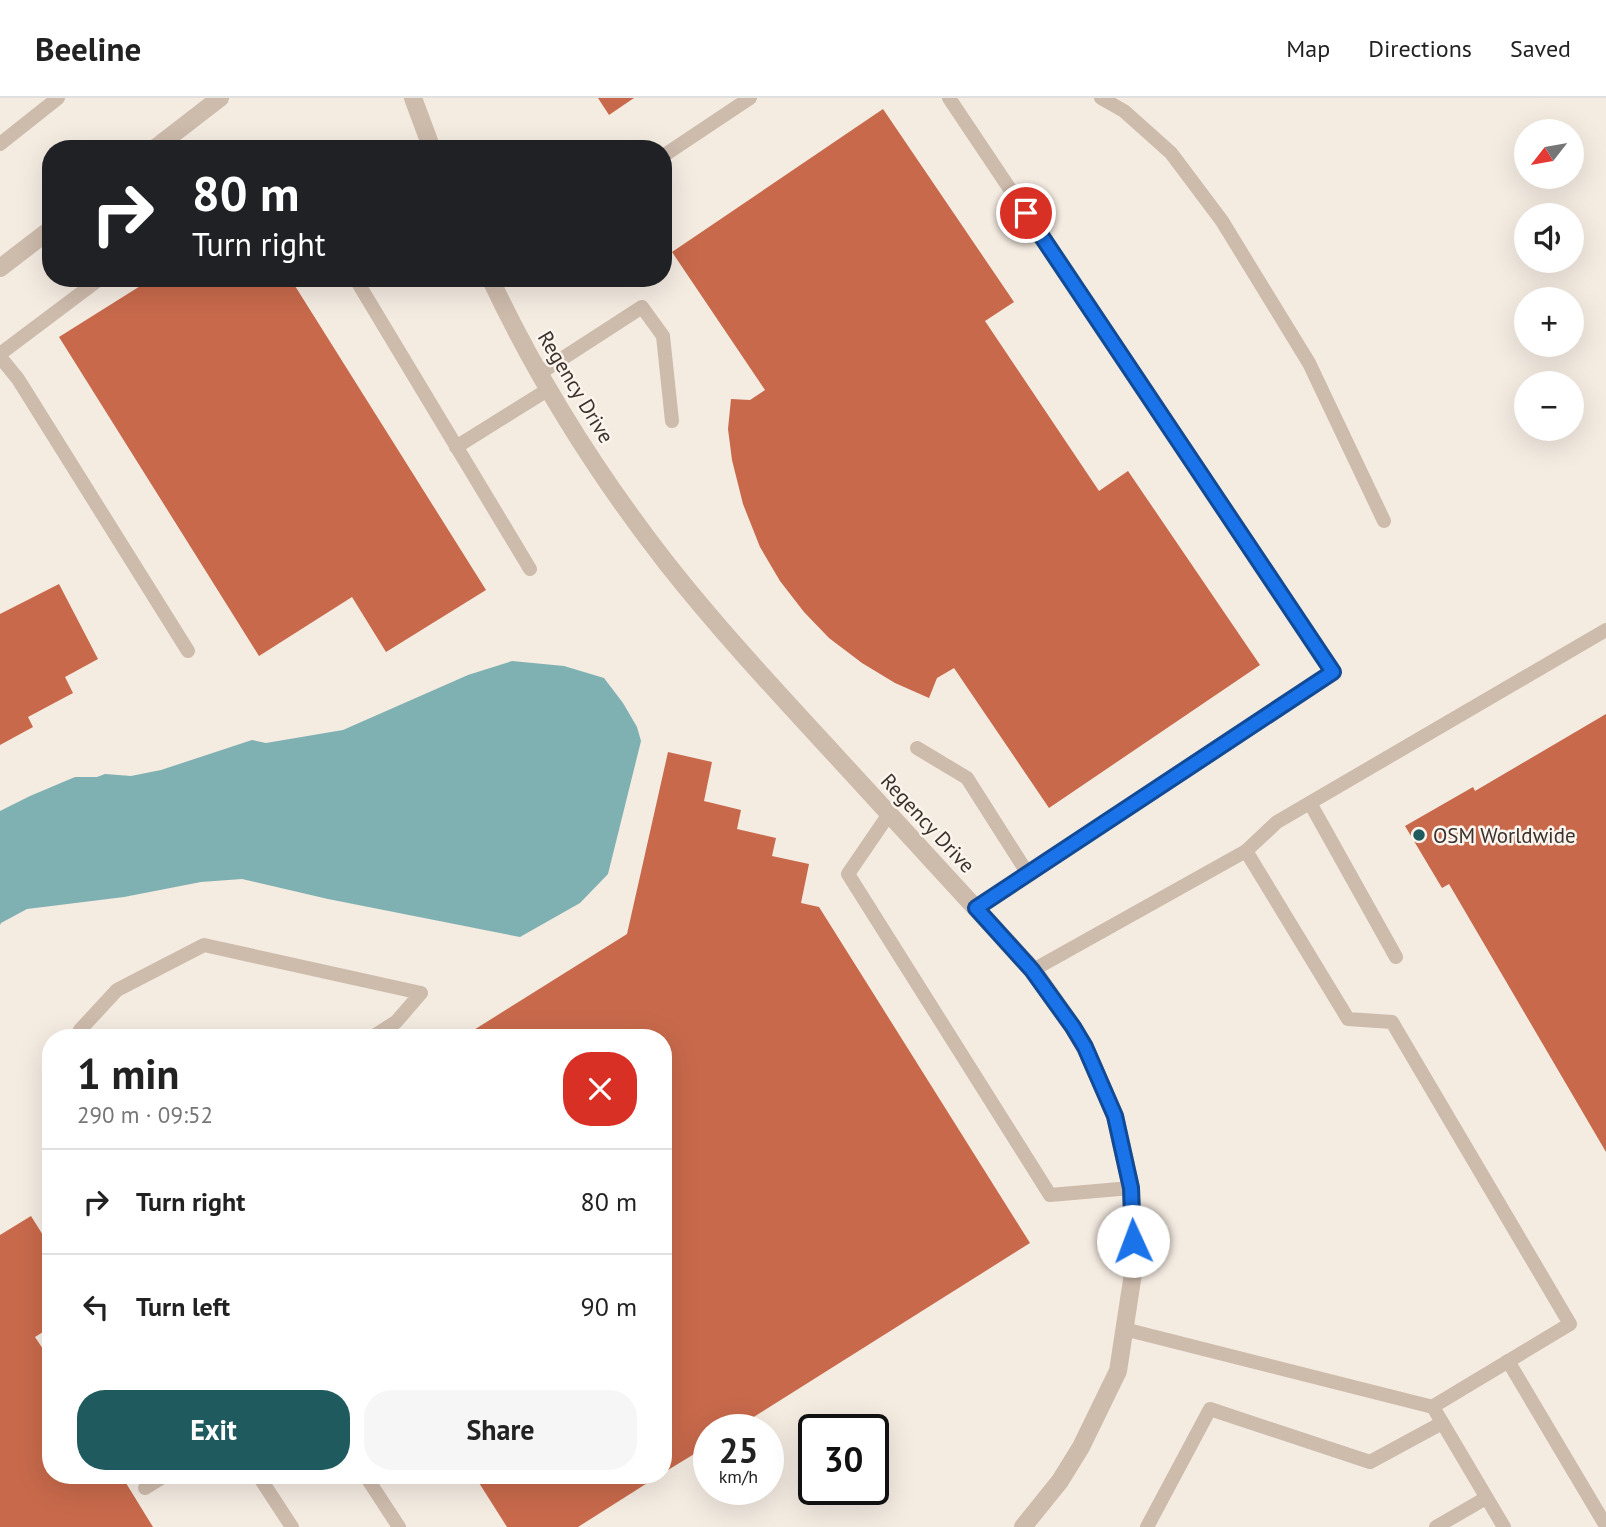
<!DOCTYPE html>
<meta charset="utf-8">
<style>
body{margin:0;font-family:"PT Sans",sans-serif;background:#f6f6f6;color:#222;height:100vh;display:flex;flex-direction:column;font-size:26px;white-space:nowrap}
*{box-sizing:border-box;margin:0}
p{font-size:23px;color:#767676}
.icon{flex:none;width:38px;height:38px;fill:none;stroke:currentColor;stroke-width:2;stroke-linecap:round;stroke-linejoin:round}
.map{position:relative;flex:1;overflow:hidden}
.details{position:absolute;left:42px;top:931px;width:630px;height:455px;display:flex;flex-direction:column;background:#fff;border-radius:28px;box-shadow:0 7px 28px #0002}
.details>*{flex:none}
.guide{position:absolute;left:42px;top:42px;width:630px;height:147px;border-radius:28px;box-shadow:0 7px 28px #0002;background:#202124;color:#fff;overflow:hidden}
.needle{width:46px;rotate:239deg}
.buttons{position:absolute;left:1514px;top:21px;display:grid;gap:14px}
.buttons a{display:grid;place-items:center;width:70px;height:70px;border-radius:50%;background:#fff;box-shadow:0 7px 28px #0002;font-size:35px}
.speed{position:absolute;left:693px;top:1316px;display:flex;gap:14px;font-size:35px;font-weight:700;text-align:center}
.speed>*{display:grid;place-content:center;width:91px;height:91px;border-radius:50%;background:#fff;box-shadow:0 7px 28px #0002;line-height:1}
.speed small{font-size:18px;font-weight:400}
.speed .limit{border:4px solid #111;border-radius:10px;background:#fff;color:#111}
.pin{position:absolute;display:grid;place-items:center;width:60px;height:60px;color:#fff;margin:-30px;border:4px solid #fff;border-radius:50%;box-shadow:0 2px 7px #0007}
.me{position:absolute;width:77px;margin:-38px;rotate:358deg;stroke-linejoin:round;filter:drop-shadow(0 0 5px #0008)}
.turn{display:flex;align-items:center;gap:24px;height:147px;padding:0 35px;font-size:32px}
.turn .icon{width:91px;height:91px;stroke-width:2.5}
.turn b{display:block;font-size:49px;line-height:60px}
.round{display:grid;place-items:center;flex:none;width:74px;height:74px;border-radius:28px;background:#f6f6f6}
.headline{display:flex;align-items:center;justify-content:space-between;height:119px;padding:0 35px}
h1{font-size:42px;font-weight:600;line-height:52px}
.button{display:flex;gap:14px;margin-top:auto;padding:14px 35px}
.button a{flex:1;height:80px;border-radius:28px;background:#1f5a5e;color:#fff;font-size:28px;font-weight:600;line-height:80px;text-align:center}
.button a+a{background:#f6f6f6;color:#222}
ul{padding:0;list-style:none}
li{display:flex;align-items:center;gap:21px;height:105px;padding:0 35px;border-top:2px solid #e0e0e0}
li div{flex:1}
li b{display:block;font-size:26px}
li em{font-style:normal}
header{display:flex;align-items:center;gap:42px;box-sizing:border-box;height:98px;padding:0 35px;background:#fff;border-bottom:2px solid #e0e0e0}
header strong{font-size:33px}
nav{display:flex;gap:38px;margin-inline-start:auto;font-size:24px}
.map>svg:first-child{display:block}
.water{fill:#7fb0b2}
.building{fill:#c8694b}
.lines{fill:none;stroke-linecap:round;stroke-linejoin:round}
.lane{stroke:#cdbbac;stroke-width:14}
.street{stroke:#cdbbac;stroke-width:18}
.route-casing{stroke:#114b97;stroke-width:18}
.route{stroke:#1a73e8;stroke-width:12}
.poi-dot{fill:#1f5a5e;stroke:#fbf5ee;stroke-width:2.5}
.labels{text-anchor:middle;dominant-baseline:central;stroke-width:5;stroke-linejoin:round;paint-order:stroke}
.street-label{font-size:21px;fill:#3b302b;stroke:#fbf5ee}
.poi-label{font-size:21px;fill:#3b302b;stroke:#fbf5ee;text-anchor:start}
</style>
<header>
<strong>Beeline</strong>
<nav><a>Map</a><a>Directions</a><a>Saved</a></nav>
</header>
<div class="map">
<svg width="1606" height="1429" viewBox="0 0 1606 1429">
<rect width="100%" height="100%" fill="#f4ebe1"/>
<path class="water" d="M512,563L564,568L604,580L623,605L637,629L641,643L608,776L580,805L520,839L328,801L242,781L201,784L124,799L27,811L1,825L0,827V713L30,698L75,679H97L105,676L131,678L161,672L252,642L266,645L343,632L468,577Z"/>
<g class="building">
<path d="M598,0H634L609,17Z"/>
<path d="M883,11L1014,204L985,223L1099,393L1128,373L1260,567L1049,710L954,570L937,580L929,600L895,585L862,565L829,540L804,514L780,483L760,449L743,406L732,362L728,331L731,301L750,302L765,292L672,154Z"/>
<path d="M153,180H290L486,492L386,554L352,499L259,558L59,239Z"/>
<path d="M59,486L98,561L65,579L73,595L28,619L33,629L0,647V516Z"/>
<path d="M1606,616V1054L1449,786L1442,790L1405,728L1473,689L1475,693Z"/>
<path d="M668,654L712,664L704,703L741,712L737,731L776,740L772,758L809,766L801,805L819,809L1030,1145L733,1332H709V1347L663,1375V940H461L627,836Z"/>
<path d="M31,1118L51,1150V1229L35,1239L51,1263V1377H121L153,1429H0V1137Z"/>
<path d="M474,1377H660L578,1429H507Z"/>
</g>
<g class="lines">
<g class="lane">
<path d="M949,0L1333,574L976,810"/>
<path d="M1101,0L1124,13L1171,55L1222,123L1309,265L1384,423"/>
<path d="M0,46L58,0"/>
<path d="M663,58L750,0"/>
<path d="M355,180L530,471"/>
<path d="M0,256L101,180"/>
<path d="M0,259L18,281L188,553"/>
<path d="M540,275L642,209L663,238L672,323"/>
<path d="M456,349L549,291"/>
<path d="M917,650L967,680L1028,776"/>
<path d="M1310,705L1396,859"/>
<path d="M889,716L848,776L1050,1097L1131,1090"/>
<path d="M1246,753L1277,724L1606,532"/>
<path d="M1033,872L1246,753L1348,921L1392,924L1570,1226L1432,1309"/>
<path d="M85,940L80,932L117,892L204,847L421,895L396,924L371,940"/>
<path d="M223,940L227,938L234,940"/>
<path d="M1124,1231L1433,1309L1504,1429"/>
<path d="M1508,1263L1606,1428"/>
<path d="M258,1377L292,1429"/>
<path d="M365,1377L399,1429"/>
<path d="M145,1390L166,1377"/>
<path d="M1147,1429L1210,1311L1370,1364L1442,1325"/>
<path d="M1436,1429L1486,1400"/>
</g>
<g class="street">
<path d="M413,0L432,51"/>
<path d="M154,51L220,0"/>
<path d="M0,170L51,131"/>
<path d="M490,180C537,280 600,380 668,467C721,534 778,595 836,658C901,729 967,801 1033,872L1073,929L1085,949L1115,1018L1131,1090L1134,1169L1118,1273L1081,1349L1060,1383L1023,1429"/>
</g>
</g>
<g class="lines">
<defs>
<path id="route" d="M1026,115L1333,574L976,810L1032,872L1073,929L1085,949L1115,1018L1131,1090L1133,1143"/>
</defs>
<use href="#route" class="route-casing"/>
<use href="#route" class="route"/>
</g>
<circle class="poi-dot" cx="1419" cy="737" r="7"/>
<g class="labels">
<g class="street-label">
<text transform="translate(576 289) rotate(59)">Regency Drive</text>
<text transform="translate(928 725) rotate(47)">Regency Drive</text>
</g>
<g class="poi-label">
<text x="1433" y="737">OSM Worldwide</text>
</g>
</g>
</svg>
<div class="buttons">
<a><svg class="needle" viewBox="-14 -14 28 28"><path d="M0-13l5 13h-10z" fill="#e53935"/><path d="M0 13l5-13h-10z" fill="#767676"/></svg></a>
<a><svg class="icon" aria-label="sound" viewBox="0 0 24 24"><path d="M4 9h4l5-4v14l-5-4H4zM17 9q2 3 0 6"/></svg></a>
<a>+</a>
<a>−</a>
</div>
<div class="speed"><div>25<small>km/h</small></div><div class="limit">30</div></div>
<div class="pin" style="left:1026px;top:115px;background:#d93025"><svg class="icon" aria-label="arrive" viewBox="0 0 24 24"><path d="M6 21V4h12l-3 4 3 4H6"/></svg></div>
<svg class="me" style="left:1133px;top:1143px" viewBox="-20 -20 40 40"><circle r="19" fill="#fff"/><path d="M0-13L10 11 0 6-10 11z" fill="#1a73e8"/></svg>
<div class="guide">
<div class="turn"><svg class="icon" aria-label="right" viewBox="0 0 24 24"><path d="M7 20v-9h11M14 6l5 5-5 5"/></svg><div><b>80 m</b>Turn right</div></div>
</div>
<section class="details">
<div class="headline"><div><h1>1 min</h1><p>290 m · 09:52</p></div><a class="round" style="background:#d93025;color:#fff"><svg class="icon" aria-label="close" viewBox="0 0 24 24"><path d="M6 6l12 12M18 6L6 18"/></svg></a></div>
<ul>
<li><svg class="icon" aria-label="right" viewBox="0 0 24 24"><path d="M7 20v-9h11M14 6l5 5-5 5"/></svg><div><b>Turn right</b></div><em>80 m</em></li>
<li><svg class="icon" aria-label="left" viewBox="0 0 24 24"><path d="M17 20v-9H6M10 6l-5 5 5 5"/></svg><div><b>Turn left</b></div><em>90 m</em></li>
</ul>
<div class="button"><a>Exit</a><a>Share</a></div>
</section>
</div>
